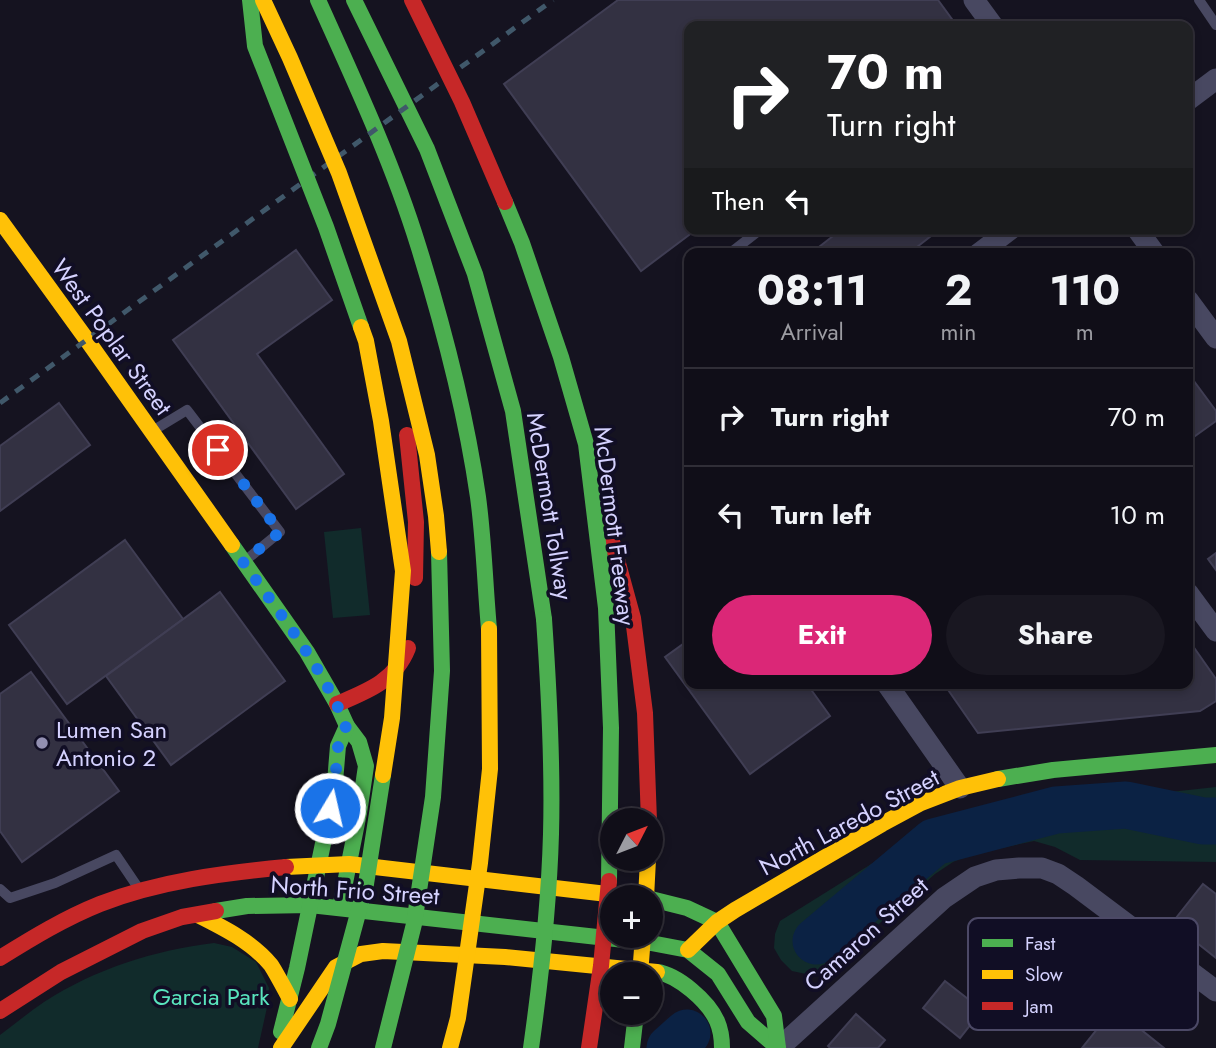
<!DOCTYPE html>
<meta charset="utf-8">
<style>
body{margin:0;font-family:Jost,sans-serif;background:#191721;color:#f1f3f6;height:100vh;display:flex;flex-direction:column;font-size:26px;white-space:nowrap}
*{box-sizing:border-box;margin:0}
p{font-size:23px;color:#9c9ca2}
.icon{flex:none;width:38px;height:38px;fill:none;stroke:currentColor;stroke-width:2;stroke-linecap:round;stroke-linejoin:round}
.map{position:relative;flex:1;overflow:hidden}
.sheet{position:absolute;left:684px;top:248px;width:509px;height:441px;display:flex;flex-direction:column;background:#100e18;border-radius:14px;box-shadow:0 4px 10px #0003,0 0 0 2px #302e37}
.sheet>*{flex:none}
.hud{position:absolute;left:684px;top:21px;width:509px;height:214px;border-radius:14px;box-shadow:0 4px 10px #0003,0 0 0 2px #302e37;background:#202124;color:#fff;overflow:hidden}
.needle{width:46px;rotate:48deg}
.buttons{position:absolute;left:600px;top:808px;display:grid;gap:14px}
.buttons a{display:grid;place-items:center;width:63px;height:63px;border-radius:50%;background:#100e18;box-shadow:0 4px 10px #0003,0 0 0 2px #302e37;font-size:35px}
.pin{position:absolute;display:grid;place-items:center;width:60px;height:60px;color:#fff;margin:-30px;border:4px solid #fff;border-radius:50%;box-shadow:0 2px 7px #0007}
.me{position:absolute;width:77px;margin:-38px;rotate:9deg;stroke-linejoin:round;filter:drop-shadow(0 0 5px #0008)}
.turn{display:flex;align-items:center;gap:24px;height:147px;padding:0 28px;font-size:32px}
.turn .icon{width:91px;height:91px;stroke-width:2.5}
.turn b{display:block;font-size:49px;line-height:60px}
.then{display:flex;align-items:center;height:66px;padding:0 28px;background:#0003;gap:14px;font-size:26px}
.eta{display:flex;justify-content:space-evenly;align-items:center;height:119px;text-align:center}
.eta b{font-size:42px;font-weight:700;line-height:49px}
.button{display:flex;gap:14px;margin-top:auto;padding:14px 28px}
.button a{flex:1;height:80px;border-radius:42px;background:#db2777;color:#fff;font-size:28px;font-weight:700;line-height:80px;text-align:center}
.button a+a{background:#191721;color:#f1f3f6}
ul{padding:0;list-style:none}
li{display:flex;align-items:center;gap:21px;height:98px;padding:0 28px;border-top:2px solid #302e37}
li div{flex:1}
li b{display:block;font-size:26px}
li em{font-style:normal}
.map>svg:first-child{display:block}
.green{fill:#112b2b}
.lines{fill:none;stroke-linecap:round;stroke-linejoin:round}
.river{stroke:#0b2244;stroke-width:47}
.building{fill:#333142;stroke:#403e54;stroke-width:2}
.lane{stroke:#484861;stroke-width:10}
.street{stroke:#484861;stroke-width:21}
.fast{stroke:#4caf50;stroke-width:16}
.slow{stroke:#ffc107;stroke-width:16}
.jam{stroke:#c62828;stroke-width:16}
.rail{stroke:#40586a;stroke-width:5;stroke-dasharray:10 9;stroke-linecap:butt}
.fast-bridge{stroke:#4caf50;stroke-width:16}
.slow-bridge{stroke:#ffc107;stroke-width:16}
.jam-bridge{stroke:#c62828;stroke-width:16}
.route{stroke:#1a73e8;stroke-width:12;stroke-dasharray:0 21.6}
.poi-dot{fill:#928fb1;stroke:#110e25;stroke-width:2.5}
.labels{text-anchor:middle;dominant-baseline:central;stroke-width:7;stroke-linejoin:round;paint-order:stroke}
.street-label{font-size:24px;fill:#d5d2ff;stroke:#110e25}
.poi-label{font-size:24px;fill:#d5d2ff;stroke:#110e25;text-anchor:start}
.park-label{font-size:24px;fill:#59e4bd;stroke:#110e25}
.key{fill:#110e25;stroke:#4c4966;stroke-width:2}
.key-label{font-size:19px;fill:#d5d2ff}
</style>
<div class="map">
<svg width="1216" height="1048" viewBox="0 0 1216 1048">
<rect width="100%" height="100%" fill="#151320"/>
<g class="green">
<path d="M361,528L370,615L333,618L324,532Z"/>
<path d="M1216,787V862L1080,860L1055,847L1034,841L973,854L953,862L935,874L862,939L822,970L811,975L792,971L781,960L774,948L775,934L780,921L876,861L937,828L987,812Z"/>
<path d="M214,943L232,947L256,962L269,988L268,1003L258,1048H0V1035C15,1024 29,1012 44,1002C95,969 155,950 214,943Z"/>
</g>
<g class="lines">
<g class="river">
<path d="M816,941L934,842L1056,810L1126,805L1203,821H1216"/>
<path d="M670,1048L687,1033"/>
</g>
</g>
<g class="building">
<path d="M618,0H938L957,26H690V229H697L641,271L504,84Z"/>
<path d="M842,229H940L908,254H810Z"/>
<path d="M296,250L332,300L257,354L344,474L296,509L173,340Z"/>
<path d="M1188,373L1216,411V421L1188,441Z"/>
<path d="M59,403L90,445L0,511V446Z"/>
<path d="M125,540L183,619L67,704L9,625Z"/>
<path d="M1216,553V570L1208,559Z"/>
<path d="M220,592L285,681L171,765L106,676Z"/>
<path d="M690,639V684H807L830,716L750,774L665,657Z"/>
<path d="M1188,639L1216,679V701L1200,711L978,733L944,684H1188Z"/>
<path d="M31,672L119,791L22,862L0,831V694Z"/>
<path d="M1203,884L1216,894V958L1172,923Z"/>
<path d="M945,981L982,1010L960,1038L923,1008Z"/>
<path d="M1114,1008L1164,1048H1082Z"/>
<path d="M856,1014L885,1040L878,1048H830L828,1046Z"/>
</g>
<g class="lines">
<g class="lane">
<path d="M1199,0L1216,25"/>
<path d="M729,254L761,229"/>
<path d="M154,430L187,410L280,532L246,560"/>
<path d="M0,889L10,898L55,883L116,855L139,889"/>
</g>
<g class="street">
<path d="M974,0L993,26"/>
<path d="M1188,100L1216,79"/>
<path d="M1137,229L1155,254"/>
<path d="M978,254L1011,229"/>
<path d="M1188,300L1216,338"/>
<path d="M1188,593L1216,631"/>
<path d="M887,684L960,788"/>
<path d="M779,1048L944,898L975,877L996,870L1019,868H1042L1058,874L1076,886L1216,991"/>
</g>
<g class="fast">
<path d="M318,0C354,80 392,161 418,245C443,325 466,414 478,497C484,541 485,585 489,629"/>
<path d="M354,0L427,149L475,274L513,411L544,619"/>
<path d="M232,545L307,652L337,704L347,726L359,742L366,766L359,813L340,908"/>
<path d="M998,779L1053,770L1216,755"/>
<path d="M651,899L687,908L717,922"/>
<path d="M216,911L247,906L310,905L651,943L688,950L718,974L748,1022L778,1048"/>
<path d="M717,922L774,1016L778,1048"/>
<path d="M657,972C678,975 708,1001 717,1021C721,1030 722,1038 722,1048"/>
<path d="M281,1032L297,968L325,834L335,782L338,746L347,726"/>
<path d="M632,1048L636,1013"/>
</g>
<g class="slow">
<path d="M0,220L87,340L232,545"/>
<path d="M286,867L349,864L633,897"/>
<path d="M646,898L648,859"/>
<path d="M198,915C224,928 252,942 271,965C278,976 284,988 290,999"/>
<path d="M688,950L717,922L735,910L882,824L921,803L960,788L998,779"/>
<path d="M281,1048L336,967L361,954L383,951L505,957L657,972"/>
</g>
<g class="jam">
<path d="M407,435L416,522L415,578"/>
<path d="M607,523L633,618L645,713L649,821"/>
<path d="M337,704C368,691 395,681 408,648"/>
<path d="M0,958C32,938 65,918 100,904C159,881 224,873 286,867"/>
<path d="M0,1011L61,972L142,931L182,917L216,911"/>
</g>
<path class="rail" d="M0,403L553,0"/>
<g class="fast-bridge">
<path d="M250,0L255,46L326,227L361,327"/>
<path d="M505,202L522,243L561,357L586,444L606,608L611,728L609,881"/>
<path d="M319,1048L328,1024L366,884L383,775"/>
<path d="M383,1048L414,924L433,797L442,671L439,552"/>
<path d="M531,1048C541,977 549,906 551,834C553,762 549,691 544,619"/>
</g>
<g class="slow-bridge">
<path d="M263,0L290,58L339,173L399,341L427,455L436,516L439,552"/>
<path d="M361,327L366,341L381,421L403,571L392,718L383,775"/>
<path d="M640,975L643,936"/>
<path d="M450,1048L458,1018L480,863L490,769L489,629"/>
</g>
<g class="jam-bridge">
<path d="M412,0L462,102L505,202"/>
<path d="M589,1048L601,966L609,881"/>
</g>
</g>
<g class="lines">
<path class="route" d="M218,450L280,532L243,562C280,614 322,666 346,726L338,747L335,782L330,808"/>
</g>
<circle class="poi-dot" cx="42" cy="743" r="7"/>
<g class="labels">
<g class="street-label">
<text transform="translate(112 337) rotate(54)">West Poplar Street</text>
<text transform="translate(550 506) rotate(81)">McDermott Tollway</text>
<text transform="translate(615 526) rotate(83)">McDermott Freeway</text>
<text transform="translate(849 822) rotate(-28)">North Laredo Street</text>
<text transform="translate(355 890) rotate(4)">North Frio Street</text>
<text transform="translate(866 934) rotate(-42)">Camaron Street</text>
</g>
<g class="poi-label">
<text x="56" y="729">Lumen San<tspan x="56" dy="28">Antonio 2</tspan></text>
</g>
<g class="park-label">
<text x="211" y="996">Garcia Park</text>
</g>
</g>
<rect x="968" y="918" width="230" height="112" rx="10" class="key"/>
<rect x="982" y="939" width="31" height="8" fill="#4caf50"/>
<rect x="982" y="970" width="31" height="9" fill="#ffc107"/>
<rect x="982" y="1002" width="31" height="8" fill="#c62828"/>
<g class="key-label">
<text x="1025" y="950">Fast</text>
<text x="1025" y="981">Slow</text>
<text x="1025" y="1013">Jam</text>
</g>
</svg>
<div class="buttons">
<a><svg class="needle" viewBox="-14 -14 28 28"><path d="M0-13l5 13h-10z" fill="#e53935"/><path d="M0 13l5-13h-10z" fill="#9c9ca2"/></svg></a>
<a>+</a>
<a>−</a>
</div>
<div class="pin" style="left:218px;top:450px;background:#d93025"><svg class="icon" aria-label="arrive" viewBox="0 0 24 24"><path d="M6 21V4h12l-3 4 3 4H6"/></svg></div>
<svg class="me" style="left:330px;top:808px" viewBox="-20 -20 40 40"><circle r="17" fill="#1a73e8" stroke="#fff" stroke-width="3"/><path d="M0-11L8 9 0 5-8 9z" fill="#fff"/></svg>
<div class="hud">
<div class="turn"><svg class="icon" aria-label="right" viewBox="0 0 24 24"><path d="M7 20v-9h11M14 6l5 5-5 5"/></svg><div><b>70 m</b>Turn right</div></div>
<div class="then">Then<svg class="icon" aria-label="left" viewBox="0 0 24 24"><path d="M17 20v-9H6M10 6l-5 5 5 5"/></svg></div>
</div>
<section class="sheet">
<div class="eta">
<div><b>08:11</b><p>Arrival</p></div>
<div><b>2</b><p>min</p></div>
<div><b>110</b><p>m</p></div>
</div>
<ul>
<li><svg class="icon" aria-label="right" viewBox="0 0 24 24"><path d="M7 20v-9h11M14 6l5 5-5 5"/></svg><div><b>Turn right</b></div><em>70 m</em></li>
<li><svg class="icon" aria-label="left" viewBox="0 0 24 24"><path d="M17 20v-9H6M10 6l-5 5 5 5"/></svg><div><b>Turn left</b></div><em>10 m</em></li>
</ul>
<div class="button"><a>Exit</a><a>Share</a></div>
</section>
</div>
